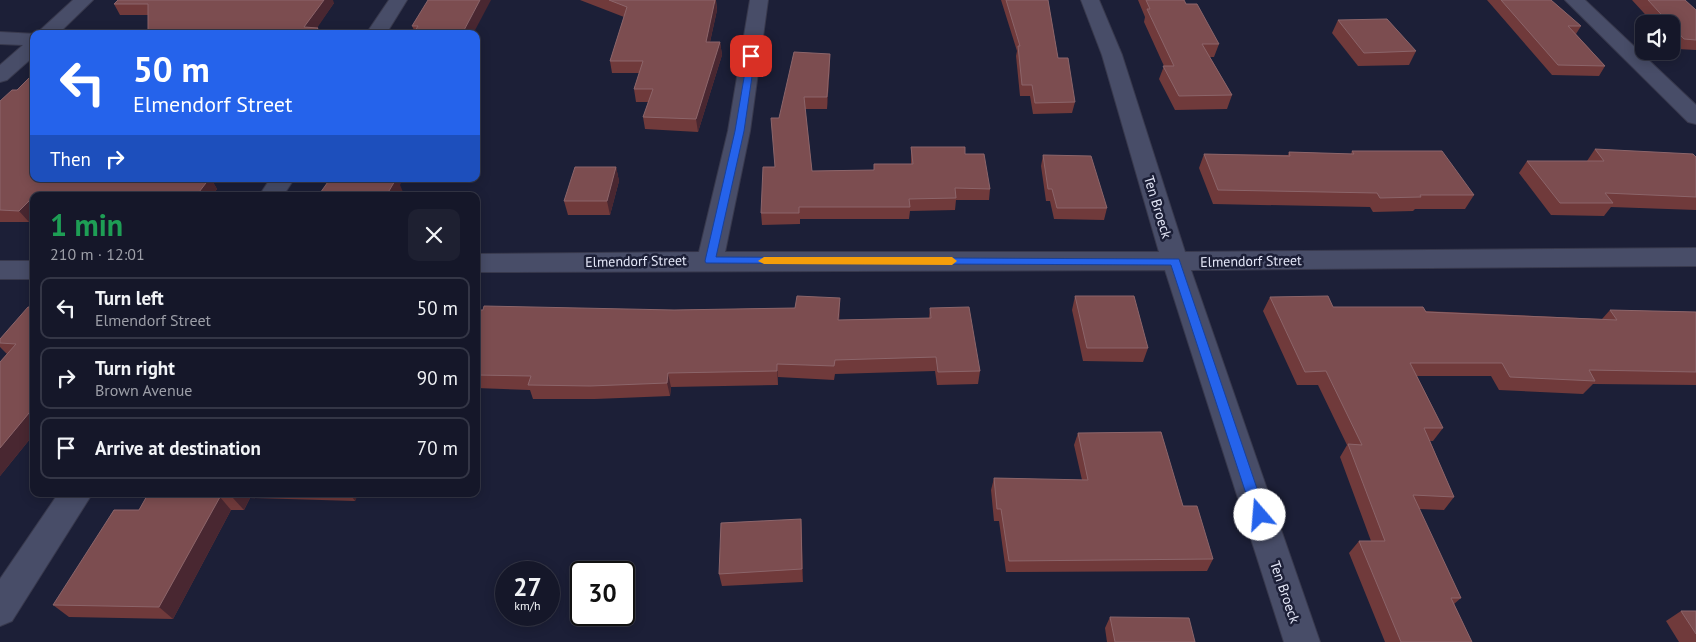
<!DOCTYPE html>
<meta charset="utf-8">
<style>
body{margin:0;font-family:"PT Sans",sans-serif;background:#1e2031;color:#f1f3f6;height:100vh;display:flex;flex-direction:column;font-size:19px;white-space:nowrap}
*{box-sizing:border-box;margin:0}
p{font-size:16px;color:#9d9fa8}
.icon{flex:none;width:28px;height:28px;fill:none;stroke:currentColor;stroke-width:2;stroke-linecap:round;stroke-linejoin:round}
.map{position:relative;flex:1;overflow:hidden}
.details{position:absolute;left:30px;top:192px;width:450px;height:305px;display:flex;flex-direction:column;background:#151729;border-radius:10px;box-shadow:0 2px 12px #0003,0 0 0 1px #343646}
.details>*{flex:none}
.top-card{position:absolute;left:30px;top:30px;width:450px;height:152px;border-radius:10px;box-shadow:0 2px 12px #0003,0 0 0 1px #343646;background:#2563eb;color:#fff;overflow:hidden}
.buttons{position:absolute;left:1635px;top:15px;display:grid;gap:10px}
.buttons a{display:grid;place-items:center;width:45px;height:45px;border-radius:10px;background:#151729;box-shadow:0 2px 12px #0003,0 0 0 1px #343646;font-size:25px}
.speed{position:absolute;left:495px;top:561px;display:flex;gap:10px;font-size:25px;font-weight:700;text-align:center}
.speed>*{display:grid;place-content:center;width:65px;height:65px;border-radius:50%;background:#151729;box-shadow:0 2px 12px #0003,0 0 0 1px #343646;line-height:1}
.speed small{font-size:12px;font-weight:400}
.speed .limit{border:2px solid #111;border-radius:8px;background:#fff;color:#111}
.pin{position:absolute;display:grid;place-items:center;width:42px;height:42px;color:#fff;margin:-21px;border-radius:10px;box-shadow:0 2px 8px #0006}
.me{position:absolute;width:55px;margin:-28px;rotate:342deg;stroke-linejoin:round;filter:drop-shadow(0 0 4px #0008)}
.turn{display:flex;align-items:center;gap:18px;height:105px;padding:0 20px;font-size:22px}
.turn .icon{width:65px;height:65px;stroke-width:2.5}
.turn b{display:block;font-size:35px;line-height:42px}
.then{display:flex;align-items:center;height:48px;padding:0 20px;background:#0003;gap:10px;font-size:19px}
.round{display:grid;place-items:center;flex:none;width:52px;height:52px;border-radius:10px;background:#1e2031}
.head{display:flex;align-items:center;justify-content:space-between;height:85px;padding:0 20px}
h1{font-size:30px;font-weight:700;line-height:38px;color:#1e9e55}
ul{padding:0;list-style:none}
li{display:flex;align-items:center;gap:15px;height:62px;margin:0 10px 8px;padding:0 10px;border:2px solid #343646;border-radius:10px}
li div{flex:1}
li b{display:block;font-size:19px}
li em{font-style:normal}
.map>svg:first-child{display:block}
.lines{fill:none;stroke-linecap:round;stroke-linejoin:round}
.minor-casing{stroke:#38394d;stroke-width:2}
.minor{fill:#484d68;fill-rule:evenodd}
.wall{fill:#703a3b}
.shaded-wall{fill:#492731}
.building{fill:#7c4d50;stroke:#8c656a}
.route{fill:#2563eb;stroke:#184099}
.slow{fill:#f59e0b}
.labels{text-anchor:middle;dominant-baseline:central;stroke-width:5;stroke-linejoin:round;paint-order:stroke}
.street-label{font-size:14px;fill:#e4e7f8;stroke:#1c1f37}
</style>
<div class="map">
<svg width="1696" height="642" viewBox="0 0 1696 642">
<rect width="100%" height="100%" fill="#1c1f37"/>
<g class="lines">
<defs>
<g id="minor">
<path d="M73,0H93L58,34H34V56L7,80L0,82V65L23,45L0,44V32L36,34Z"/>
<path d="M389,0H407L386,34H366Z"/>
<path d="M750,0H768L750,131L725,252H1159L1102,55L1081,0H1099L1122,55L1185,252L1696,248V266L1191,270L1320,642H1284L1165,270L476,272V254L699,252L728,131Z"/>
<path d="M1565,0H1585L1696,105V124L1688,122Z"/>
<path d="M270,179H294L283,196H259Z"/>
<rect x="0" y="261" width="34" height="18"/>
<path d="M58,494H92L12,621L0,626V579Z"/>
</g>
</defs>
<use href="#minor" class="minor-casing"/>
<use href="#minor" class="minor"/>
</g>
<g class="wall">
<path d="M491,0L415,32L412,26Z"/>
<path d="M580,0H716L717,10L710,42H720L722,55L698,132L645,129L643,117L648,102H636L634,89L639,73H612L610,61L624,17Z"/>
<path d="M1001,0H1048L1058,58L1075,102L1072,113L1033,114L1030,96H1020L1016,56L1017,51Z"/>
<path d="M1138,0H1184L1186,4L1219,44L1214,57H1210L1232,95L1227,109L1175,110L1159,79L1164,66L1144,22L1145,17Z"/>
<path d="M1487,0H1551L1581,26L1576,34L1605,66L1599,76L1552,75Z"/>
<path d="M1632,0H1685L1696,10V50L1677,49L1671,43V24H1654Z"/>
<path d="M334,3L317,27L318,28L321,34H148V15H120L114,4Z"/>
<path d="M1338,20L1416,51L1409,65L1358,66L1332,33Z"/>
<path d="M830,54V65L827,109H805L812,171L873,170L911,164V147L965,154L990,189L989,200H956L955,210L910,211L909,219H800V224L762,225L761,213L775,167L779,118Z"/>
<path d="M17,90L34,179H211L217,189L212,196H34V218L29,222H0V101Z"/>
<path d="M1595,149L1696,157V210L1611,207L1604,216L1551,215L1519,173L1527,161H1587Z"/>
<path d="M1352,151L1474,195L1465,209H1415L1413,211L1373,212L1370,207L1213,204L1199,168L1204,154L1288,155L1289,152L1351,154Z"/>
<path d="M1043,155L1107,208L1104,220L1054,219L1050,201H1046L1041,166Z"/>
<path d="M616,167L619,181L610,215H568L564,201Z"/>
<path d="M1075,296L1148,348L1143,362L1083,361L1072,310Z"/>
<path d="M1270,297L1333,307L1602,319L1610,310L1696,312V385L1593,384L1583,394L1499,390L1491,376H1417L1443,428L1433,441H1430L1454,497L1444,510L1419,509L1461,598L1454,604L1472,642H1385L1349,553L1359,541H1371L1340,457L1347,445L1318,385H1297L1263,311Z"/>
<path d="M840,298L839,320L929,318L930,308L980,371L978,384L937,385L935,371L835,374L834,380L778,377V385L671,387L670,396L595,399H533L530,390L476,388V310H674L795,308Z"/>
<path d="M34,307V434L0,476V362L7,354L0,347V339Z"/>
<path d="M1078,433L1183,506L1213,559L1207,571L1006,572L999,521H994L991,490L994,478L1082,480L1074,445Z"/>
<path d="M148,494H358L355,501L250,498L244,510H231L173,619L69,617L53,605L139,510Z"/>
<path d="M801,519L803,582L722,586L719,574Z"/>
<path d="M1681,611H1696V642H1679L1666,621Z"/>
<path d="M1110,617L1195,642H1107L1105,628Z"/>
</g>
<g class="shaded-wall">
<path d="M324,0H333L334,3L313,34L304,27Z"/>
<path d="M480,0H491L473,34H462Z"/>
<path d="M715,0L717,10L707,55L706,42Z"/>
<path d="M318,28L321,34H313Z"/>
<path d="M720,42L722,55L698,132L696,119Z"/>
<path d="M830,54V65L827,109V97Z"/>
<path d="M616,167L619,181L610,215L607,201Z"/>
<path d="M196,179H211L217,189L212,196H196Z"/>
<path d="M391,179H403L400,185L403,192L400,196H386Z"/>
<path d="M36,194L39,196H34V218L29,222L19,211Z"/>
<path d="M840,298V312L838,334V320Z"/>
<path d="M777,364L778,377V385L777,371Z"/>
<path d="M668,373L671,387L670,396L667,383Z"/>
<path d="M34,407V434L0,476V448Z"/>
<path d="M234,494H246L250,498L244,510L232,497Z"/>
<path d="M350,494H358L355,501Z"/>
<path d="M220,497L231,510L173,619L159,607Z"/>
<path d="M801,519L802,532L803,582L802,569Z"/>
</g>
<g class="building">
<path d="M118,0H324L304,27L318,28L313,34H148V4H114Z"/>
<path d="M428,0H480L462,34H413L418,26H412Z"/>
<path d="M609,0H715L706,42H720L696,119L643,117L653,89H634L643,61H610L627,7Z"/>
<path d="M1006,0H1048L1058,58H1068L1075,102L1035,103L1032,85H1022L1018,46H1020Z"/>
<path d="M1146,0H1184L1186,4H1197L1219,44H1202L1232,95L1179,96L1163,66H1174L1147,9H1150Z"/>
<path d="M1501,0H1551L1581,26H1568L1605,66L1558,65Z"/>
<path d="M1648,0H1685L1696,10V40L1684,39L1671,25V24H1670Z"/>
<path d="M1387,19L1416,51L1364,53L1338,20Z"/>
<path d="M794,52L830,54L827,97H804L812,171L874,170V164H913L911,147H965V154H984L990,189L955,188L956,198L909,199L910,207H799V213H761L763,167H775L771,118H779Z"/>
<path d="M34,73V179H209L196,196H97L36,194L19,211L0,210V101L12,90H17Z"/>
<path d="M1595,149L1693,154L1696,157V197L1605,193L1613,203H1560L1527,161H1604Z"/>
<path d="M1352,151H1442L1474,195H1420L1421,197L1380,198L1377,193L1218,190L1204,154L1290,156L1289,152L1354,154Z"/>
<path d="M1043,155L1091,156L1107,208H1057L1052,189H1048Z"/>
<path d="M575,167H616L607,201H564Z"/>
<path d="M330,179H396L386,196H318Z"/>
<path d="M797,296L840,298L838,320L931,318L930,308L969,307L980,371L938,372L936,357L835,360L834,366L777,364V371L668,373L667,383L590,386L528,385L531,376L476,375V310H483L484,306L674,310L795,308Z"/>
<path d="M1075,296H1134L1148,348H1087Z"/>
<path d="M1328,296L1333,307H1423L1426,312L1617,320L1610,310L1696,312V372L1589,370L1595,381L1510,377L1502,363H1410L1443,428H1424L1454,497L1413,495L1461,598H1451L1472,642H1401L1359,541H1385L1348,444L1362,445L1326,371L1305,372L1270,297Z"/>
<path d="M28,307H34V383L31,386L34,387V407L0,448V362L16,344L0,343V339Z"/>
<path d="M1161,432L1183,506H1197L1213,559L1009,561L1001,509H997L994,478L1088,480L1078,433Z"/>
<path d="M148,494H234L232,497H220L159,607L53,605L114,510H139Z"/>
<path d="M801,519L802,569L719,574L721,523Z"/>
<path d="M1681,611H1696V634Z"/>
<path d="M1110,617L1189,618L1195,642H1115Z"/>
</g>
<path class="route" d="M748,54L755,56L744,131L716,257L1179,259L1266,515L1264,519H1255L1253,515L1171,265L706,263L705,261L735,131Z"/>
<path class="slow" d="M764,257H952L957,261L952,265L764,264L758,261Z"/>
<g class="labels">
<g class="street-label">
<text transform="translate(1158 207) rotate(73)">Ten Broeck</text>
<text transform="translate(636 261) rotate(-1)">Elmendorf Street</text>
<text transform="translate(1251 261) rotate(-1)">Elmendorf Street</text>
<text transform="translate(1285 592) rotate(71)">Ten Broeck</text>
</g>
</g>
</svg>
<div class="buttons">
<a><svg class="icon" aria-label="sound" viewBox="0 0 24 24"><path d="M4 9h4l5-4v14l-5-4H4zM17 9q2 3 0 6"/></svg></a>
</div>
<div class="speed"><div>27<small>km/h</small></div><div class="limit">30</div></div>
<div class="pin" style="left:751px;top:56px;background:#d93025"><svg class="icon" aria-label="arrive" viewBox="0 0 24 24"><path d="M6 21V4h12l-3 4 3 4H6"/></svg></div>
<svg class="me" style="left:1260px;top:515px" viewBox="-20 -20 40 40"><circle r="19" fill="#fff"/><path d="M0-13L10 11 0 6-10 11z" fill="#2563eb"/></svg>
<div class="top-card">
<div class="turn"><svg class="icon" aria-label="left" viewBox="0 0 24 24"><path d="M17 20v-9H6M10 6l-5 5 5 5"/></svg><div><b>50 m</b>Elmendorf Street</div></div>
<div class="then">Then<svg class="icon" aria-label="right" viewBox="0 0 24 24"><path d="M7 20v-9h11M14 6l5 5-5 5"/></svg></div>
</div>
<section class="details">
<div class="head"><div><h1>1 min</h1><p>210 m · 12:01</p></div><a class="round"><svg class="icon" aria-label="close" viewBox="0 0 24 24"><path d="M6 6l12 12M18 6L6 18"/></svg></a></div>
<ul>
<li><svg class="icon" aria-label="left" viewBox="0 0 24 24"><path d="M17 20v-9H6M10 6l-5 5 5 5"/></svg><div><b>Turn left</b><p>Elmendorf Street</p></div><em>50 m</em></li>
<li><svg class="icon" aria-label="right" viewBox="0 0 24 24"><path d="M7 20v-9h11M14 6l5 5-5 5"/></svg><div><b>Turn right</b><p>Brown Avenue</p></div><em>90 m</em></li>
<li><svg class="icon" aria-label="arrive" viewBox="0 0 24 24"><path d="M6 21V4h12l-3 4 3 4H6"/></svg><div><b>Arrive at destination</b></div><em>70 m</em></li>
</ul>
</section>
</div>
